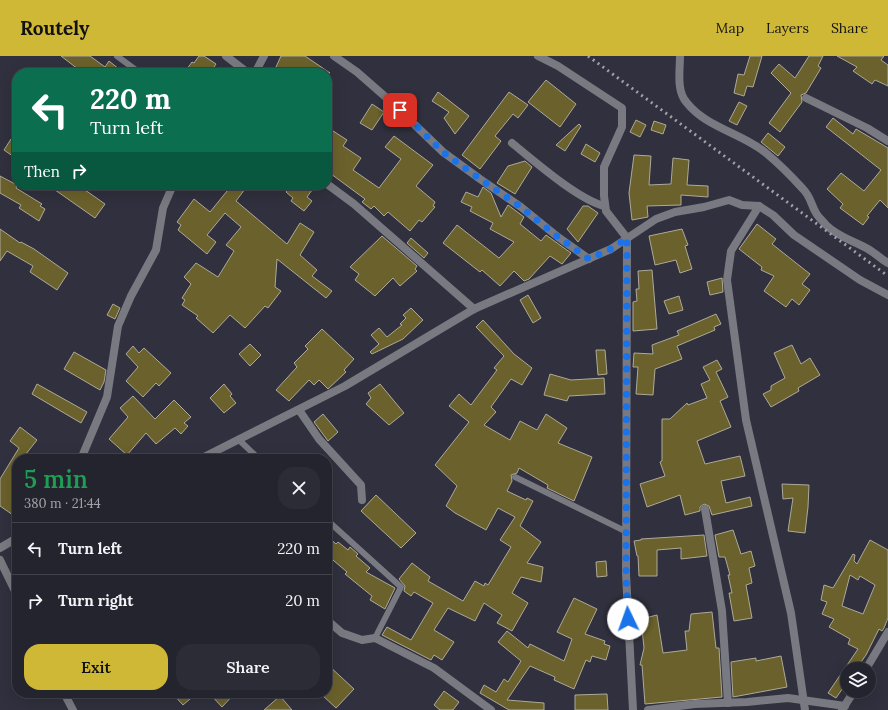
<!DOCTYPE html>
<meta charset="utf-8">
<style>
body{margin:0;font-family:Lora,serif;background:#2c2c36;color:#f1f3f6;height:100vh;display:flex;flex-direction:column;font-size:15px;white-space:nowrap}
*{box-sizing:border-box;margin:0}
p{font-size:13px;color:#a3a4aa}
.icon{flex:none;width:22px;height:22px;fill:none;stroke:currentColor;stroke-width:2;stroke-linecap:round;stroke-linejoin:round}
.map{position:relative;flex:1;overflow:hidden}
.panel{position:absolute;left:12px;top:398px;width:320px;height:244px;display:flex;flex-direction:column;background:#24242e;border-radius:16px;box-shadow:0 4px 16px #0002,0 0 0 1px #41414a}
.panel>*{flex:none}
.hud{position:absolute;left:12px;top:12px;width:320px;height:122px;border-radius:16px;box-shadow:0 4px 16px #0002,0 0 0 1px #41414a;background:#0b6e4f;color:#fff;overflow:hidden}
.controls{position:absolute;left:840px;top:606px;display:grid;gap:8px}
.controls a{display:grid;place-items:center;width:36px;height:36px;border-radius:50%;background:#24242e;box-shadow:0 4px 16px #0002,0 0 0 1px #41414a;font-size:20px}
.pin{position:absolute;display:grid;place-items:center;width:34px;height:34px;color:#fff;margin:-17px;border-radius:8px;box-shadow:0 2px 6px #0006}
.me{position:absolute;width:44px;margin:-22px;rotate:357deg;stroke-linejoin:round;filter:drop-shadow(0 0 3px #0008)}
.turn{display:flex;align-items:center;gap:14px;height:84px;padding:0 12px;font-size:18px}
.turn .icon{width:52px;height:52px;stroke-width:2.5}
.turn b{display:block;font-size:28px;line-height:34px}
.then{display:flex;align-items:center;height:38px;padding:0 12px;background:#0003;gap:8px;font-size:15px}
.round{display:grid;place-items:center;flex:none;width:42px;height:42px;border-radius:16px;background:#2c2c36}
.overview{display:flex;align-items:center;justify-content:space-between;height:68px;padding:0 12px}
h1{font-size:24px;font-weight:600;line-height:30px;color:#1e9e55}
.cta{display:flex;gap:8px;margin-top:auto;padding:8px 12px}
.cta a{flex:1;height:46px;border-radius:16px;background:#d0b837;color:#111;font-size:16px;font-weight:600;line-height:46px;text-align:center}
.cta a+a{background:#2c2c36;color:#f1f3f6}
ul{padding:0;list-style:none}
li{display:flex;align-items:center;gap:12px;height:52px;padding:0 12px;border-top:1px solid #41414a}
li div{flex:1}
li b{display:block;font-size:15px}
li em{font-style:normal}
header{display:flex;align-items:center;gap:24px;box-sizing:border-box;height:56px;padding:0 20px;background:#d0b837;color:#111}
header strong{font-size:19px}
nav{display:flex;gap:22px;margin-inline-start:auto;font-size:14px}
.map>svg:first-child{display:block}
.building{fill:#6b612c;stroke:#adaa99;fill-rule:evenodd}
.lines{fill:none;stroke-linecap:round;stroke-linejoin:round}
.lane{stroke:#797981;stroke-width:6}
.street{stroke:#797981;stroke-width:8}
.rail{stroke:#a0a0ab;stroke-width:3;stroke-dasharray:2 4;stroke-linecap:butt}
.route{stroke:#1a73e8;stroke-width:7;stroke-dasharray:0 12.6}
</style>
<header>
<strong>Routely</strong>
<nav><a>Map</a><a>Layers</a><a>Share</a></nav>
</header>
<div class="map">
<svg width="888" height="654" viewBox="0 0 888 654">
<rect width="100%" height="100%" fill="#30303e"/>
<g class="building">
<path d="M61,0H90L105,11L109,5L124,17H83Z"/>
<path d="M199,0H204L216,8L214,11L222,17H184L192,6L194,7Z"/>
<path d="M281,0H305L330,17H287L276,11Z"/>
<path d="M750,0H762L753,31L747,30L744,40L734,37L738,18L744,19Z"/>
<path d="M809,0H823L818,10L821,12L806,37L801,39L802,46L780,76L769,67L791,37L771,17L779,8L795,22Z"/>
<path d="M837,0H884L881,4L888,9V30L875,24L872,28L853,15L857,11Z"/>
<path d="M546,24L576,48L560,71L528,46Z"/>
<path d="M438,36L469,60L455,78L444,62L449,56L432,45Z"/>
<path d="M509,36L528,49L518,62L513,58L495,80L501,85L480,113L462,99Z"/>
<path d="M739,46L747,50L737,69L729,65Z"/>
<path d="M372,48L384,56L372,74L360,67Z"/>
<path d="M833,62L853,78L856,73L888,92V152L880,144L867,160L869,161L863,169L840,152L843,148L827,133L841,117L864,135L881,114L826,71Z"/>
<path d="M636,64L646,69L640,81L630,76Z"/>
<path d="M654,65L666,69L663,78L651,74Z"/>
<path d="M579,68L581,70L565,95L556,89Z"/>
<path d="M327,71L347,84L343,90L361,102L353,114L379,132L401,103L385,91L394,80L433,109L416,130L435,146L433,150L435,151L422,166L419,164L410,175L388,156L384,160L374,150L371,153L362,146L365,143L327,115Z"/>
<path d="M768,77L785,91L778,100L761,86Z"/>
<path d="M11,83L17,87V103L4,94Z"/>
<path d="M586,88L600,97L595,106L581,98Z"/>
<path d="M634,99L651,100L649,129L671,128L673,102L689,104L687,129L708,130V141L681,139V149L647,150L648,161L632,164L629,137Z"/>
<path d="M525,105L532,111L515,138L497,127L508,110Z"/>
<path d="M0,120L17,129L16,132L42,148L40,150L45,153L39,165L19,152L21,149L0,137Z"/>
<path d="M48,129H78L105,148L95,162Z"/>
<path d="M232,129H248L236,145L287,188L300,167L314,176L300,199L317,214L312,220L332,235L326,242L277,203L275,231L281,235L268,252L265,250L245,272L230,259L213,277L196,262L198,260L182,249L185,244L182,242L191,228L184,221L196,207L218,221L234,195L226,189L241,171L225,157L207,179L216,186L207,198L178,174L181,169L177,166L194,143L210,156Z"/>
<path d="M292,129H305L312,134L307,141L312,145L304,155L291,145L293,142L286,136Z"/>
<path d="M483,131L491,137L501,161L508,149L524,161L520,168L541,185L546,179L571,197L562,208L550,200L529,223L524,225L514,215L500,230L482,214L480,216L443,187L457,169L499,202L514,186L490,173L493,167L470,155L472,151L461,146L466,136L478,141Z"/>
<path d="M583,150H588L598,157L578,186L567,173Z"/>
<path d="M757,168L776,183L772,188L810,218L802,228L810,234L799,249L792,243L786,251L764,235L774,220L761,214L762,211L739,193Z"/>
<path d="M0,173L20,187L21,186L34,193L68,217L57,234L30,216L33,210L7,195L0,205Z"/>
<path d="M682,173L688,189L685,190L692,213L680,217L676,204L655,209L649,180Z"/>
<path d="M382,180L417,210L415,213L417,215L400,230L393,222L375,240L355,224L359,218L350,211Z"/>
<path d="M411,182L428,197L424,202L407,187Z"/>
<path d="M652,214L657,273L633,275V246L637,245L636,233H639L638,215Z"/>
<path d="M722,222L723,236L710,239L707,226Z"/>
<path d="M528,239L541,262L533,267L520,244Z"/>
<path d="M679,240L683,254L669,258L664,245Z"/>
<path d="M113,248L120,252L115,263L107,259Z"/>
<path d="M411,252L423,264L403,283L372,298L370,296L379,288L371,279L379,272L387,281L402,269L400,268L406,262L403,259Z"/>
<path d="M716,258L721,268L714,271L715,274L677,290L682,303L655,313L653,339L636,338L638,311H633L634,297L653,298L652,289L679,279L677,275Z"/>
<path d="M483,264L514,298L532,312L522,329L511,323L491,351L496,356L484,369L510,384L520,365L537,374L546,358L567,372L558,387L592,401L574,445L547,432L548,429L519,412L517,417L511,419L512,425L507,435L526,444L527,442L533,445L520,470L541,486L527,507L543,511L541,526L521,521L512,537L528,547L512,575L497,567L502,559L484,547L475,565L448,552L434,574L454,586L442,604L434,599L431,604L382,579L387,571L411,584L433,547L414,536L411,540L404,535L405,530L399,523L412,507L430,521L428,525L463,545L475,525L484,530L485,527L488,529L511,491L500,484L515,461L498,452L486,474L455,457L446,450L457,430L435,409L469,366L449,350L459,338L471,349L497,314L494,312L504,300L476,271Z"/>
<path d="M322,273L354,303L344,314L346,316L328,333L319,324L314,329L309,324L289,345L276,334L297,311L294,307L308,293L305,290Z"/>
<path d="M250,288L261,299L250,310L239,298Z"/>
<path d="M792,289L801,308L810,302L820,319L798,332L799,335L771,351L763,338L771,334V330L785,322L774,297Z"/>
<path d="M133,290L139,297L144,292L171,317L159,330L156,327L143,341L126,325L138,311L126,298Z"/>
<path d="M596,294H605L607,318L598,319Z"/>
<path d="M74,296L106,314L104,326L100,334L64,313Z"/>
<path d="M717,304L722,313L716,316L728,341L720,345L731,371L697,385L705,408L740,400L745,420L721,425L726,447L750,441L752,450L712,459L709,450L704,448L700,451V455L685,459L680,439L647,451L640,428L665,420L660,406L662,405V363H670L687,347L688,349L707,342L701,328L710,324L703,311Z"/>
<path d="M550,318L571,324L604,322L605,338L569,340L567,345L544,339Z"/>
<path d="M37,328L87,356L81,367L32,338Z"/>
<path d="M224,328L232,338L230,340L236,347L224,357L210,342Z"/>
<path d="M380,328L404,357L389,369L366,348L371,342L368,337Z"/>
<path d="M133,340L155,363L174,344L191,361L184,367L188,370L181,378L175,372L156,388L146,377L127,399L109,383L128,361L120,352Z"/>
<path d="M323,358L338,376L328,385L314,366Z"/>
<path d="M20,371L37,384L22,403H17V453L13,459L0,450V423L19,392L10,385Z"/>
<path d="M782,428L809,429L808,451L805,477L788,475L793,442L783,443Z"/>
<path d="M376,439L416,477L401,492L361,455Z"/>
<path d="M733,474L741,498L751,495L755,510L749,512L752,527L746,529L752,562L734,565L729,537H732L728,519H730L725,501H719L715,479Z"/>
<path d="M704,479L707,500L681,503V492L657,494V520H639L638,500H637L634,485L641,484V483Z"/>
<path d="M327,480L336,488L338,486L348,494L350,491L358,498L356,500L370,512L366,516L395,532L385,553L370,544L372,540L345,518L347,516L327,499Z"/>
<path d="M870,484L888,494V562L884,572L882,575L879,573L866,599L856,613H847V626L836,642L828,637L858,593L848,588L850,583L829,571L834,563L822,558L827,546L821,544L824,529L833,532L853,498L855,499L854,505L857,508ZM850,519L858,524L860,520L875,529L863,558L842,550Z"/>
<path d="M606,505L607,520L597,521L596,506Z"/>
<path d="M574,542L597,553L585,578L605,585L604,588L610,590L606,604L592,600L590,606L586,604L574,633L554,624L555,621L530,610L507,644L544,647V654H509L480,637L484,629L496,636L504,623L508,626L521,605L498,586L507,575L528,592L530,588L564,605L572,583L557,576Z"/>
<path d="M712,556L716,592H719L722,641L645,648L642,609H640L644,592L641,563L657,559L663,597L687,594L685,575H689L691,558Z"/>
<path d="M781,600L787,631L733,641L731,606L756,602V605Z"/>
<path d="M327,608L354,633L336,652L321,638L327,637Z"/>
<path d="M444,635L459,646L453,654H440L434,649Z"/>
<path d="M172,637H197L183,649Z"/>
<path d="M209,637H235L222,651Z"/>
<path d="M607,638L608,654H575V639Z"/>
<path d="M280,640L292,654H264Z"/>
</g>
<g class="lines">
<g class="lane">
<path d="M117,0L140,17"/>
<path d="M238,383L259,403"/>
<path d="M515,421L627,476"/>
<path d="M327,464L401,531L375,582"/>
</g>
<g class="street">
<path d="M226,0L248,17"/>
<path d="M334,0L357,16L389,44L443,96L480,123L521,151L558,181L589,203"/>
<path d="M538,0L558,10L622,52V71L604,111V140L606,155L627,182L626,518L633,654"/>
<path d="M680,0C680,15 676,35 687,47C707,72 742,77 766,97C778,107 793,122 803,133C811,141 811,149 816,157C818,161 823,165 826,169C838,181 854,185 868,193C875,197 881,203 888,207"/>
<path d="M255,17L264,0"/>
<path d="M806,42L867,72L888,85"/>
<path d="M512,87C534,105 580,145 605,150"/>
<path d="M327,128L354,148L474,253"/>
<path d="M759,150L731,195L727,224L746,364L791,557L805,654"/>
<path d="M299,354L319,383L361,429L362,444"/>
<path d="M81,403L107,341L118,270L131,240L156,194L163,152L173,129"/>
<path d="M200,403L345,330L474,253L611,193L656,163L675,156L704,151L729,144L742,149L759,150L773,159L794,179L860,224L888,239"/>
<path d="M705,453L722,555L728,647"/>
<path d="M0,492L17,482"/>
<path d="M0,504L17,539"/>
<path d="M327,564L342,577L362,584L375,582L434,612L491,654"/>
<path d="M866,613L888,576"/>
<path d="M64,637L73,654"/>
<path d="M648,654L695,648L747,646L788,642L845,650"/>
<path d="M842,654L854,635"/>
</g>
<path class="rail" d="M588,0L888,220"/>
</g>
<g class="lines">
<path class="route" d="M400,54L443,96L480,123L521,151L558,181L589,203L611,193L627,182L626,518L628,563"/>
</g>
</svg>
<div class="controls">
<a><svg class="icon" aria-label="layers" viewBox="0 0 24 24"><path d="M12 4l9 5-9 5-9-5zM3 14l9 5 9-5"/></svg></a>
</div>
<div class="pin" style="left:400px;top:54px;background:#d93025"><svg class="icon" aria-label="arrive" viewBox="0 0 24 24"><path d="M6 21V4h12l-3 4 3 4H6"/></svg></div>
<svg class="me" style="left:628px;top:563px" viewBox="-20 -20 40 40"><circle r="19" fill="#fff"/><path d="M0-13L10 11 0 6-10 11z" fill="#1a73e8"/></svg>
<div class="hud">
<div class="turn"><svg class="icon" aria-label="left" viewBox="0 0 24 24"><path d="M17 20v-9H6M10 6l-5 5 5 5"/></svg><div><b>220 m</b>Turn left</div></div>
<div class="then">Then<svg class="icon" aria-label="right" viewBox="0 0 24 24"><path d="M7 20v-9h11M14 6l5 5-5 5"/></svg></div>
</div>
<section class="panel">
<div class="overview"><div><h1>5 min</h1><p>380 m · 21:44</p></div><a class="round"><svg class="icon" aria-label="close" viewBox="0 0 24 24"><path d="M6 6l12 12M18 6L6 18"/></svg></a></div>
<ul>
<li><svg class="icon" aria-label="left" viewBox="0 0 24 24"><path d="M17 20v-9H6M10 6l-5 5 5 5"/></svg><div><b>Turn left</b></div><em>220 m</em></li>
<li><svg class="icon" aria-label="right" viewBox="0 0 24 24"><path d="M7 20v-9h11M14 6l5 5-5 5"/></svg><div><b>Turn right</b></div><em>20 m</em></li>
</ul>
<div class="cta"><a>Exit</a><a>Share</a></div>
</section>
</div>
